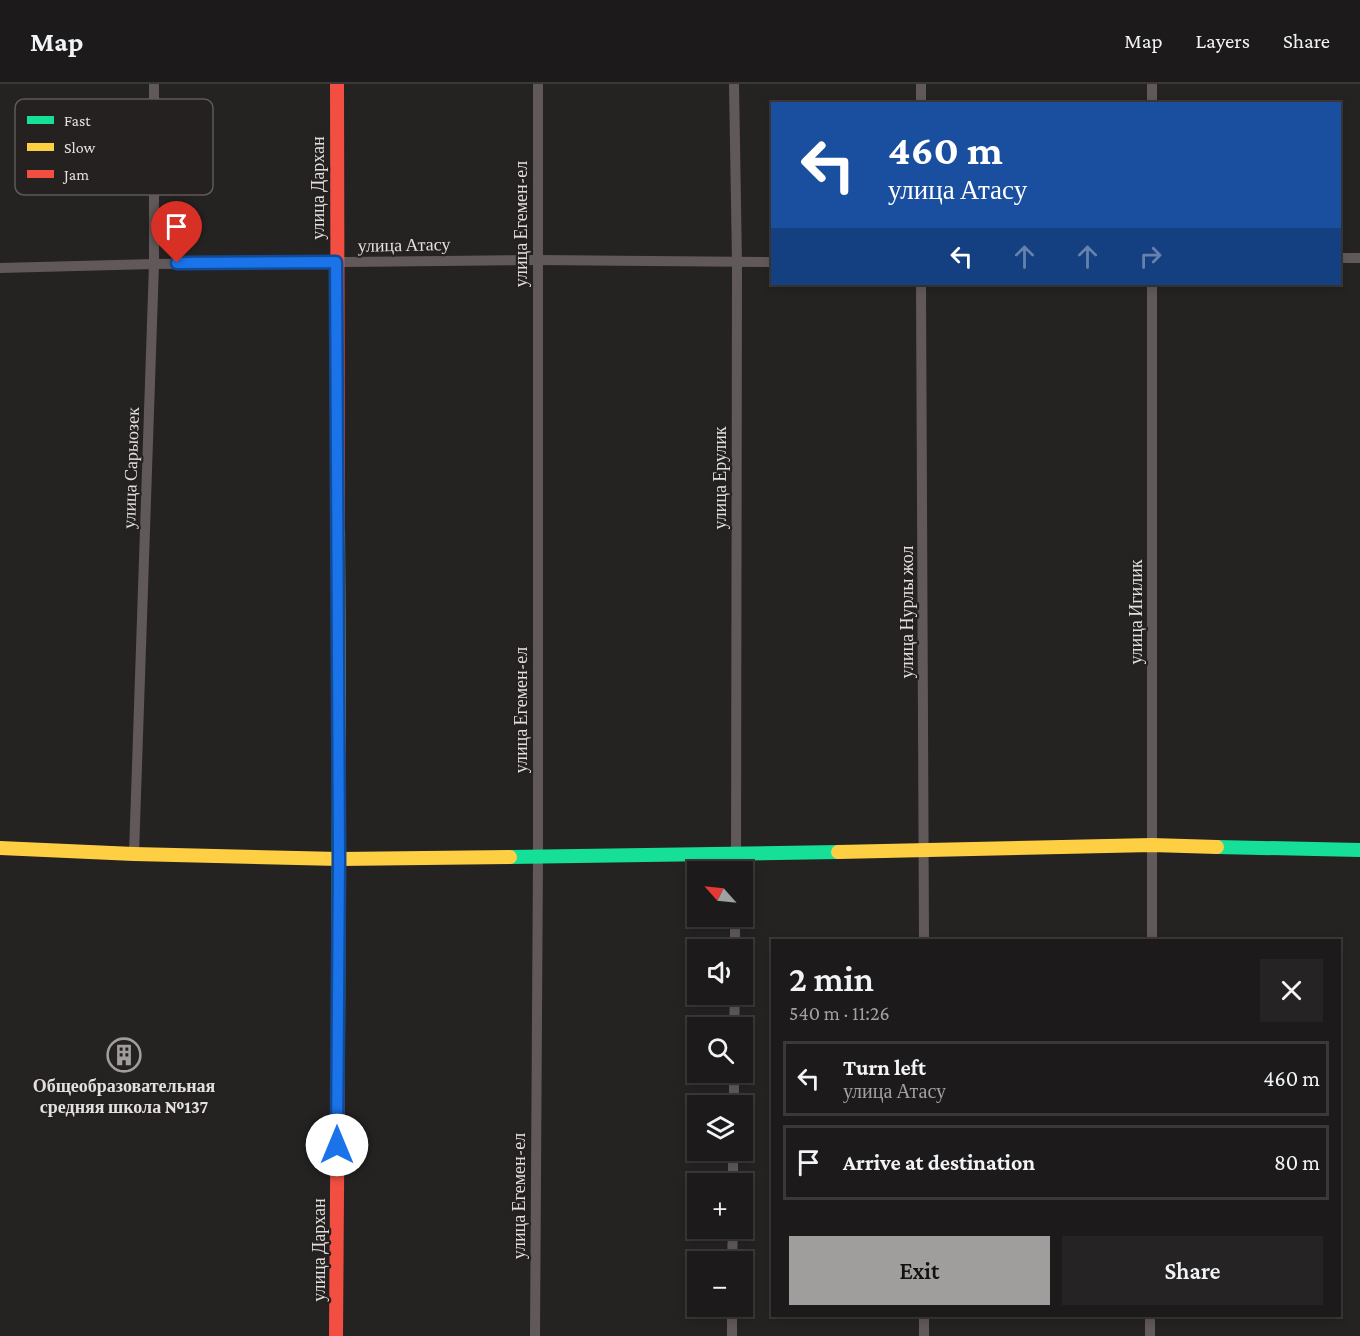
<!DOCTYPE html>
<meta charset="utf-8">
<style>
body{margin:0;font-family:"Crimson Pro",serif;background:#252323;color:#f1f3f6;height:100vh;display:flex;flex-direction:column;font-size:22px;white-space:nowrap}
*{box-sizing:border-box;margin:0}
p{font-size:20px;color:#a0a1a2}
.icon{flex:none;width:33px;height:33px;fill:none;stroke:currentColor;stroke-width:2;stroke-linecap:round;stroke-linejoin:round}
.map{position:relative;flex:1;overflow:hidden}
.panel{position:absolute;left:771px;top:855px;width:570px;height:378px;display:flex;flex-direction:column;background:#1c1a1a;border-radius:0px;box-shadow:0 3px 9px #0003,0 0 0 2px #3a3839}
.panel>*{flex:none}
.top-card{position:absolute;left:771px;top:18px;width:570px;height:183px;border-radius:0px;box-shadow:0 3px 9px #0003,0 0 0 2px #3a3839;background:#1a4fa0;color:#fff;overflow:hidden}
.needle{width:39px;rotate:297deg}
.tools{position:absolute;left:687px;top:777px;display:grid;gap:12px}
.tools a{display:grid;place-items:center;width:66px;height:66px;border-radius:0px;background:#1c1a1a;box-shadow:0 3px 9px #0003,0 0 0 2px #3a3839;font-size:30px}
.pin{position:absolute;display:grid;place-items:center;width:51px;height:51px;color:#fff;margin:-62px -26px;border-radius:50% 50% 50% 0;rotate:-45deg;box-shadow:0 0 6px #0007}
.pin .icon{rotate:45deg}
.me{position:absolute;width:66px;margin:-33px;rotate:0deg;stroke-linejoin:round;filter:drop-shadow(0 0 4px #0008)}
.turn{display:flex;align-items:center;gap:21px;height:126px;padding:0 18px;font-size:27px}
.turn .icon{width:78px;height:78px;stroke-width:2.5}
.turn b{display:block;font-size:42px;line-height:51px}
.lanes{display:flex;align-items:center;height:57px;padding:0 18px;background:#0003;justify-content:center;gap:30px;direction:ltr}
.lanes .off{opacity:.35}
.round{display:grid;place-items:center;flex:none;width:63px;height:63px;border-radius:0px;background:#252323}
.summary{display:flex;align-items:center;justify-content:space-between;height:102px;padding:0 18px}
h1{font-size:36px;font-weight:600;line-height:45px}
.primary-button{display:flex;gap:12px;margin-top:auto;padding:12px 18px}
.primary-button a{flex:1;height:69px;border-radius:0px;background:#a09d9d;color:#111;font-size:24px;font-weight:600;line-height:69px;text-align:center}
.primary-button a+a{background:#252323;color:#f1f3f6}
ul{padding:0;list-style:none}
li{display:flex;align-items:center;gap:18px;height:75px;margin:0 12px 9px;padding:0 6px;border:3px solid #3a3839;border-radius:0px}
li div{flex:1}
li b{display:block;font-size:22px}
li em{font-style:normal}
header{display:flex;align-items:center;gap:36px;box-sizing:border-box;height:84px;padding:0 30px;background:#1c1a1a;border-bottom:2px solid #3a3839}
header strong{font-size:28px}
nav{display:flex;gap:33px;margin-inline-start:auto;font-size:21px}
.map>svg:first-child{display:block}
.lines{fill:none;stroke-linecap:round;stroke-linejoin:round}
.street{stroke:#615959;stroke-width:10}
.fast{stroke:#16e098;stroke-width:14}
.slow{stroke:#ffcf43;stroke-width:14}
.jam{stroke:#f24e42;stroke-width:14}
.route-casing{stroke:#114b97;stroke-width:15}
.route{stroke:#1a73e8;stroke-width:10}
.labels{text-anchor:middle;dominant-baseline:central;stroke-width:4.5;stroke-linejoin:round;paint-order:stroke}
.street-label{font-size:18px;fill:#e2dfdf;stroke:#262121}
.poi-label{font-size:18px;font-weight:bold;fill:#e2dfdf;stroke:#262121}
.key{fill:#262121;stroke:#5e5a5a;stroke-width:1.5}
.key-label{font-size:16px;fill:#e2dfdf}
</style>
<header>
<strong>Map</strong>
<nav><a>Map</a><a>Layers</a><a>Share</a></nav>
</header>
<div class="map">
<svg width="1360" height="1252" viewBox="0 0 1360 1252">
<rect width="100%" height="100%" fill="#252222"/>
<g class="lines">
<g class="street">
<path d="M734,0L737,179L736,788"/>
<path d="M921,0V20"/>
<path d="M1152,20V0"/>
<path d="M1340,174H1360"/>
<path d="M0,184L154,180L537,176L772,178"/>
<path d="M921,200L924,856"/>
<path d="M134,770L154,180V0"/>
<path d="M1152,856V200"/>
<path d="M735,866V832"/>
<path d="M734,944L735,910"/>
<path d="M734,1022V988"/>
<path d="M733,1100V1066"/>
<path d="M732,1178L733,1144"/>
<path d="M535,1252L538,773V0"/>
<path d="M732,1252V1222"/>
<path d="M924,1252V1232"/>
<path d="M1150,1252V1232"/>
</g>
<g class="fast">
<path d="M1217,763L1360,766"/>
<path d="M510,773L838,768"/>
<path d="M338,968L339,682"/>
</g>
<g class="slow">
<path d="M338,444L339,682"/>
<path d="M0,764L134,770L339,775L510,773"/>
<path d="M838,768L1152,761L1217,763"/>
</g>
<g class="jam">
<path d="M337,0L338,444"/>
<path d="M336,1252L338,968"/>
</g>
</g>
<g class="lines">
<defs>
<path id="route" d="M177,179L336,178L339,775L337,1061"/>
</defs>
<use href="#route" class="route-casing"/>
<use href="#route" class="route"/>
</g>
<defs>
<symbol id="building-ring" viewBox="-11 -11 22 22"><circle r="9.5" fill="#262121" stroke="#a09d9d" stroke-width="1.5"/><path d="M-4-6H4V6H1V3H-1V6H-4ZM-2.5-4.3h1.7v1.8h-1.7ZM.8-4.3h1.7v1.8H.8ZM-2.5-1h1.7V.8h-1.7ZM.8-1h1.7V.8H.8Z" fill="#a09d9d"/></symbol>
</defs>
<g fill-rule="evenodd">
<use href="#building-ring" x="105" y="952" width="38" height="38"/>
</g>
<g class="labels">
<g class="street-label">
<text transform="translate(318 104) rotate(-90)">улица Дархан</text>
<text transform="translate(521 140) rotate(-90)">улица Егемен-ел</text>
<text transform="translate(404 161) rotate(-1)">улица Атасу</text>
<text transform="translate(131 384) rotate(-88)">улица Сарыозек</text>
<text transform="translate(720 394) rotate(-90)">улица Ерулик</text>
<text transform="translate(907 528) rotate(-90)">улица Нурлы жол</text>
<text transform="translate(1136 528) rotate(-90)">улица Игилик</text>
<text transform="translate(521 626) rotate(-90)">улица Егемен-ел</text>
<text transform="translate(519 1112) rotate(-90)">улица Егемен-ел</text>
<text transform="translate(319 1166) rotate(-90)">улица Дархан</text>
</g>
<g class="poi-label">
<text x="124" y="1002">Общеобразовательная<tspan x="124" dy="21">средняя школа №137</tspan></text>
</g>
</g>
<rect x="15" y="15" width="198" height="96" rx="9" class="key"/>
<rect x="27" y="32" width="27" height="8" fill="#16e098"/>
<rect x="27" y="59" width="27" height="8" fill="#ffcf43"/>
<rect x="27" y="86" width="27" height="8" fill="#f24e42"/>
<g class="key-label">
<text x="64" y="42">Fast</text>
<text x="64" y="69">Slow</text>
<text x="64" y="96">Jam</text>
</g>
</svg>
<div class="tools">
<a><svg class="needle" viewBox="-14 -14 28 28"><path d="M0-13l5 13h-10z" fill="#e53935"/><path d="M0 13l5-13h-10z" fill="#a0a1a2"/></svg></a>
<a><svg class="icon" aria-label="sound" viewBox="0 0 24 24"><path d="M4 9h4l5-4v14l-5-4H4zM17 9q2 3 0 6"/></svg></a>
<a><svg class="icon" aria-label="search" viewBox="0 0 24 24"><circle cx="10" cy="10" r="6"/><path d="M15 15l6 6"/></svg></a>
<a><svg class="icon" aria-label="layers" viewBox="0 0 24 24"><path d="M12 4l9 5-9 5-9-5zM3 14l9 5 9-5"/></svg></a>
<a>+</a>
<a>−</a>
</div>
<div class="pin" style="left:177px;top:179px;background:#d93025"><svg class="icon" aria-label="arrive" viewBox="0 0 24 24"><path d="M6 21V4h12l-3 4 3 4H6"/></svg></div>
<svg class="me" style="left:337px;top:1061px" viewBox="-20 -20 40 40"><circle r="19" fill="#fff"/><path d="M0-13L10 11 0 6-10 11z" fill="#1a73e8"/></svg>
<div class="top-card">
<div class="turn"><svg class="icon" aria-label="left" viewBox="0 0 24 24"><path d="M17 20v-9H6M10 6l-5 5 5 5"/></svg><div><b>460 m</b>улица Атасу</div></div>
<div class="lanes"><svg class="icon" aria-label="left" viewBox="0 0 24 24"><path d="M17 20v-9H6M10 6l-5 5 5 5"/></svg><svg class="icon off" aria-label="ahead" viewBox="0 0 24 24"><path d="M12 20V5M6 11l6-6 6 6"/></svg><svg class="icon off" aria-label="ahead" viewBox="0 0 24 24"><path d="M12 20V5M6 11l6-6 6 6"/></svg><svg class="icon off" aria-label="right" viewBox="0 0 24 24"><path d="M7 20v-9h11M14 6l5 5-5 5"/></svg></div>
</div>
<section class="panel">
<div class="summary"><div><h1>2 min</h1><p>540 m · 11:26</p></div><a class="round"><svg class="icon" aria-label="close" viewBox="0 0 24 24"><path d="M6 6l12 12M18 6L6 18"/></svg></a></div>
<ul>
<li><svg class="icon" aria-label="left" viewBox="0 0 24 24"><path d="M17 20v-9H6M10 6l-5 5 5 5"/></svg><div><b>Turn left</b><p>улица Атасу</p></div><em>460 m</em></li>
<li><svg class="icon" aria-label="arrive" viewBox="0 0 24 24"><path d="M6 21V4h12l-3 4 3 4H6"/></svg><div><b>Arrive at destination</b></div><em>80 m</em></li>
</ul>
<div class="primary-button"><a>Exit</a><a>Share</a></div>
</section>
</div>
